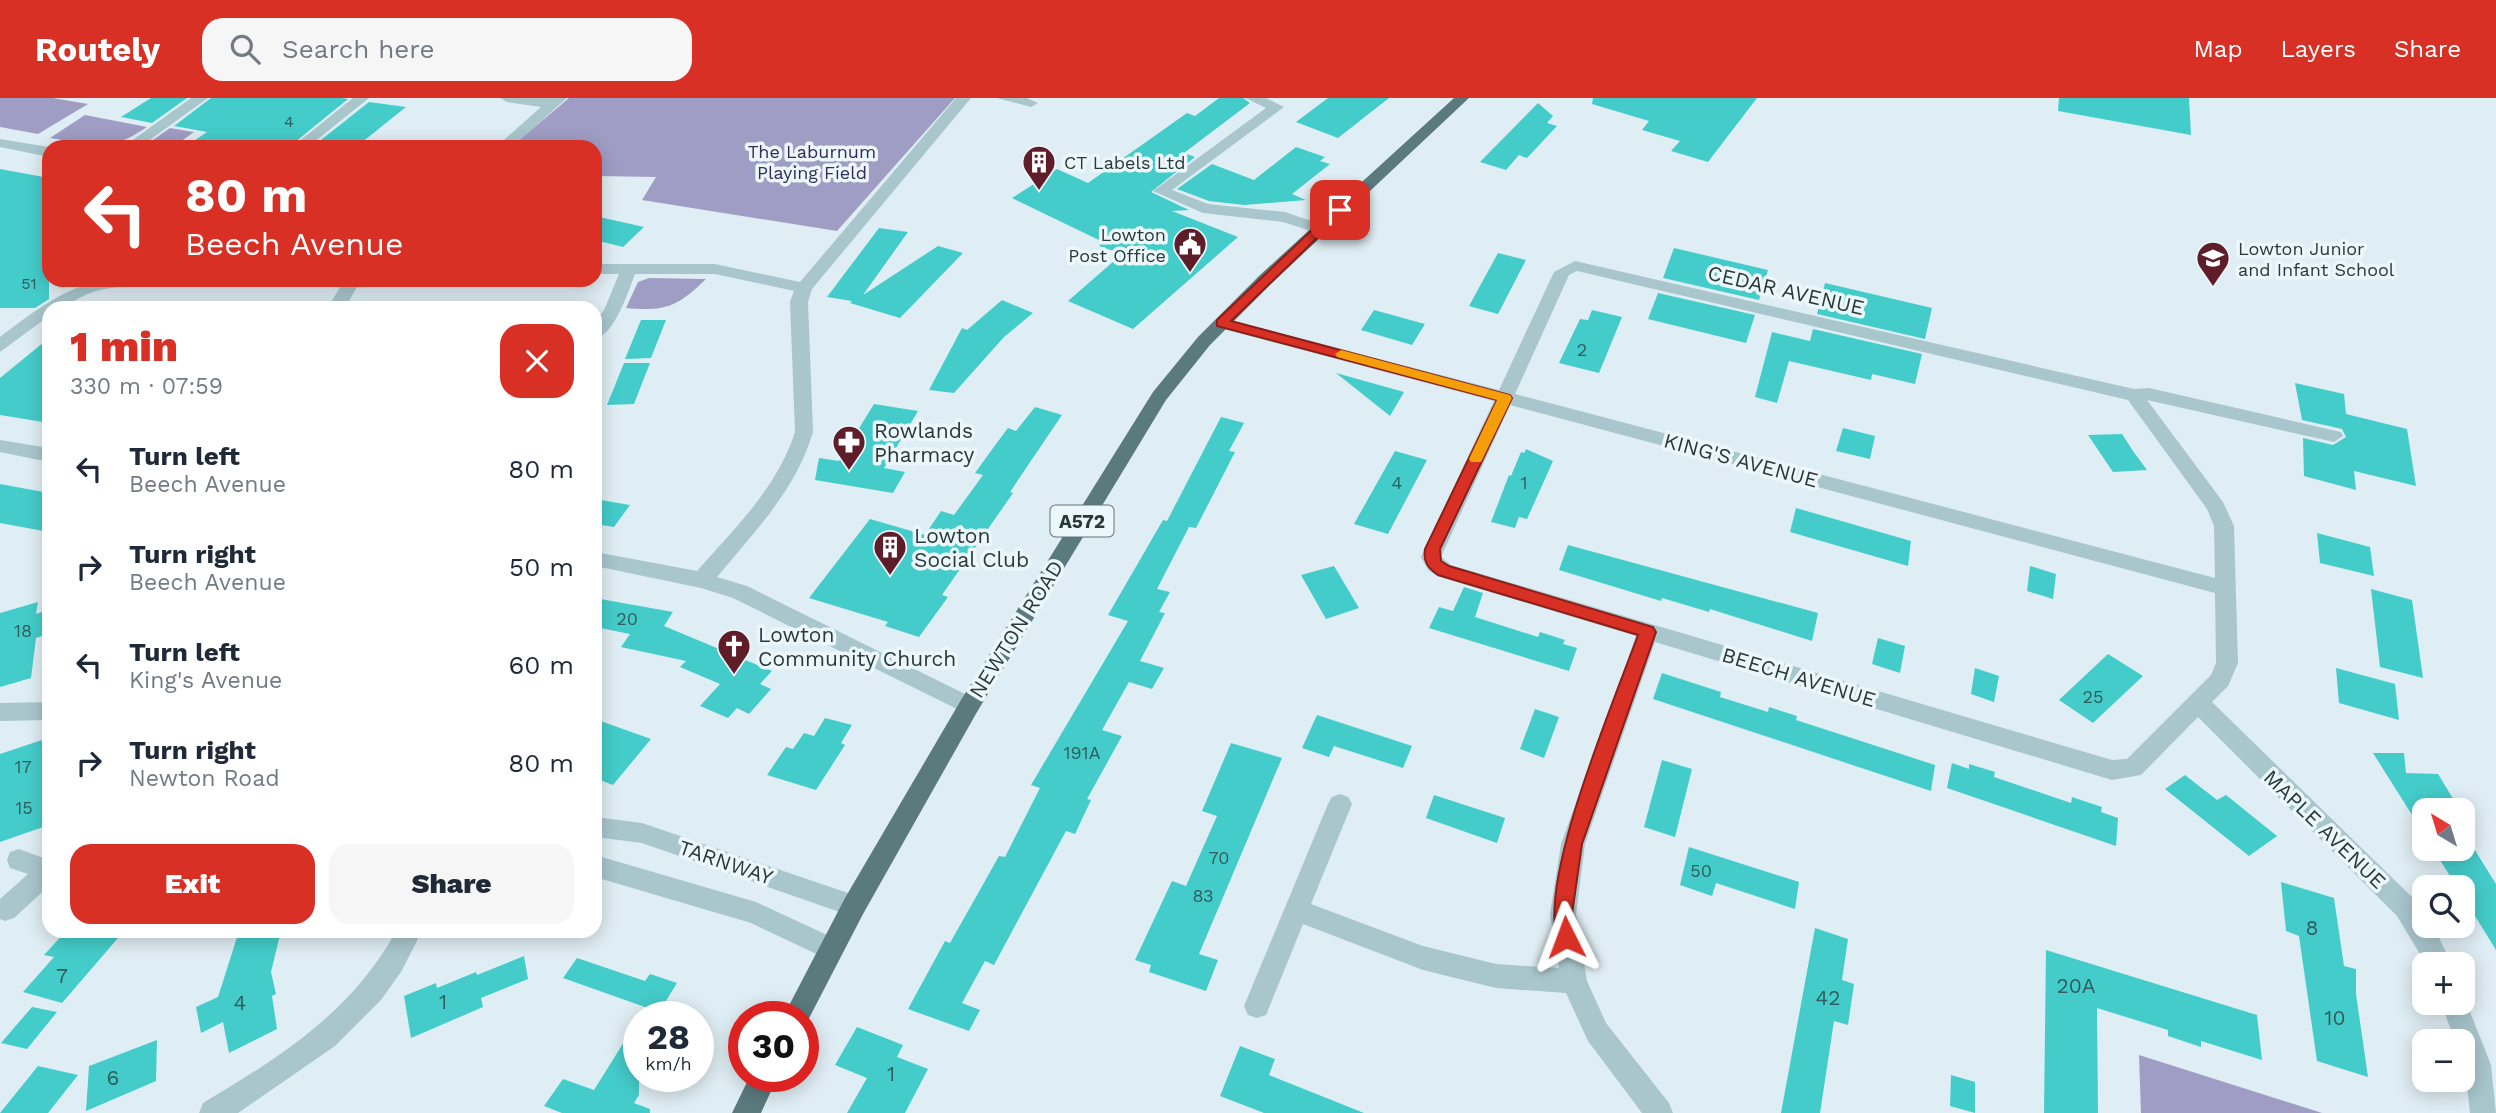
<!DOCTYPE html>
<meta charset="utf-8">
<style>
body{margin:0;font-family:"Work Sans",sans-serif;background:#f6f6f7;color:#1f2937;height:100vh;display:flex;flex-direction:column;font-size:26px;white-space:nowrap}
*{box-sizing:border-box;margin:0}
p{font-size:23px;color:#747a83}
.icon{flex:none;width:38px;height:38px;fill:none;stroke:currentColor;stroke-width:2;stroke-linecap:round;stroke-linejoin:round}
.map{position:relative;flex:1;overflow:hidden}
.sheet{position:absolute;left:42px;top:203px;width:560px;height:637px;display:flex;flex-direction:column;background:#fff;border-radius:21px;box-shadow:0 4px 18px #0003}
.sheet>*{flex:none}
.guide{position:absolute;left:42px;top:42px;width:560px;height:147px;border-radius:21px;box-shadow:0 4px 18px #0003;background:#d93025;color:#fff;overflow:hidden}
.needle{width:46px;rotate:322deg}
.controls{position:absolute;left:2412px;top:700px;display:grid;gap:14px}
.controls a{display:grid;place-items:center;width:63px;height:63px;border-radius:14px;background:#fff;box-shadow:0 4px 18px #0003;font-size:35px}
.speed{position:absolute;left:623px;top:903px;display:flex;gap:14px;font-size:35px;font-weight:700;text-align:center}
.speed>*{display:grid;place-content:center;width:91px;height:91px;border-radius:50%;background:#fff;box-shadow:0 4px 18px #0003;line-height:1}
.speed small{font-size:18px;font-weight:400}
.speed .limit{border:10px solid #d22;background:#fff;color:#111}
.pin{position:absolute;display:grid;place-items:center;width:60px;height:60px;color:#fff;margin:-30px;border-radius:14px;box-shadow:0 4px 10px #0006}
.me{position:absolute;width:77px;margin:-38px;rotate:357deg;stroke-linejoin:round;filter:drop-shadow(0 0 5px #0008)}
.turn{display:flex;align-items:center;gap:24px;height:147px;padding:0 28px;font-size:32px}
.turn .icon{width:91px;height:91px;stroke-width:2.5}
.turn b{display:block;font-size:49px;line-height:60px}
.round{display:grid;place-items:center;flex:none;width:74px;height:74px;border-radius:21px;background:#f6f6f7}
.headline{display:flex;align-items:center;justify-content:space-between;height:119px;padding:0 28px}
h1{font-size:42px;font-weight:800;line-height:52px;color:#d93025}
.action{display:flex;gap:14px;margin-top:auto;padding:14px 28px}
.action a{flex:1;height:80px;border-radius:21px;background:#d93025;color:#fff;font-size:28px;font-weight:800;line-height:80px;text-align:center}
.action a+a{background:#f6f6f7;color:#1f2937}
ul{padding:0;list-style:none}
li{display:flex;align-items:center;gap:21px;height:98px;padding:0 28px}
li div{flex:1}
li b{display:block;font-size:26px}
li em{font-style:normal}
header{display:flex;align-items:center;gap:42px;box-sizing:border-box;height:98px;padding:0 35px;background:#d93025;color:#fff}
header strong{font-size:33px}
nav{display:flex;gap:38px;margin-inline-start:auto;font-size:24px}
.search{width:490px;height:63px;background:#f6f6f7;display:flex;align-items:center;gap:18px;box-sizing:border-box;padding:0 24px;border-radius:21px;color:#747a83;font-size:26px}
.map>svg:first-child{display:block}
.green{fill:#a09dc5}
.building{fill:#44ccca}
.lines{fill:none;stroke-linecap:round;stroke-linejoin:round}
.street{fill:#a9c6cd;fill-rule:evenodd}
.primary{fill:#5a7a7d;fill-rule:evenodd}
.route{fill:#d93025;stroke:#8d1f18;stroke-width:2}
.slow{fill:#f59e0b}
.labels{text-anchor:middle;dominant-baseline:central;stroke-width:7;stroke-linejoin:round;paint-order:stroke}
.far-number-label{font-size:16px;fill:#305e5e}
.far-park-label{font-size:18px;fill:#312c5a;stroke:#ecf7fb}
.far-poi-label{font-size:18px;fill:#29393a;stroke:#ecf7fb;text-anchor:start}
.number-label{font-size:18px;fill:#305e5e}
.shield{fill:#ecf7fb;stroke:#647274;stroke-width:2}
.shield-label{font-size:19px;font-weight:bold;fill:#29393a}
.street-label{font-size:21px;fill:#29393a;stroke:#ecf7fb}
.poi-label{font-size:21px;fill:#29393a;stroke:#ecf7fb;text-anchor:start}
.near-number-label{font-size:21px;fill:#305e5e}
</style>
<header>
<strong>Routely</strong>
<div class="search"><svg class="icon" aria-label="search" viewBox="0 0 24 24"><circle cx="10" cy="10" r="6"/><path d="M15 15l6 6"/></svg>Search here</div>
<nav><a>Map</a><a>Layers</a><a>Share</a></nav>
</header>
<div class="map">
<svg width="2496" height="1015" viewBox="0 0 2496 1015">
<rect width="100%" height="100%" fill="#dfeef4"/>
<g class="green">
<path d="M0,0H53L88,6L38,36L0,29Z"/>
<path d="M569,0H955L837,133L642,102L656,79L595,78V49H511Z"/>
<path d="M85,17L147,29C107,56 95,47 50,40Z"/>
<path d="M170,30L194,34L173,49H143Z"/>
<path d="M649,180L706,181C678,208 666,214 626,210L638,184Z"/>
<path d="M2139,957L2322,1015H2141Z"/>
</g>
<g class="building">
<path d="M151,0H187L152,25L121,19Z"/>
<path d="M211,0H342L348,1L289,49H185L207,34L174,28Z"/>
<path d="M1219,0H1243L1250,5L1184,55L1195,59L1151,94L1189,112L1172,113L1238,139L1133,231L1068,203L1122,156L1099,148L1103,144L1012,100L1057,71L1088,85L1187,15L1195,18Z"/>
<path d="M1328,0H1389L1338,40L1296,24Z"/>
<path d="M1593,0H1757L1708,64L1671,53L1680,43L1642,32L1649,23L1592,6Z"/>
<path d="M2059,0H2189L2191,37L2058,13Z"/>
<path d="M369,4L406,9L356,49H312Z"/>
<path d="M1538,5L1553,18L1547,25L1557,28L1527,60L1519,57L1506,72L1480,64Z"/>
<path d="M1296,49L1325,59L1320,63L1330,66L1292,96L1306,102L1244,107L1209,103L1177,91L1212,66L1254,82Z"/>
<path d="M0,71L49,80V201L35,210H0Z"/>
<path d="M595,118L644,129L623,149L595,142Z"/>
<path d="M879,130L908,134L863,197L938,148L963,155L900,220L850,205L852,203L827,199Z"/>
<path d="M1674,150L1768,172L1759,202L1663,180Z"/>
<path d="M1498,155L1526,162L1498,216L1469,208Z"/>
<path d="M1825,185L1932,210L1925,241L1817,216Z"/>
<path d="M1658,195L1755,217L1746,245L1648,221Z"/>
<path d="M1002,202L1033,215L1004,239L954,295L929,292L962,230L967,232Z"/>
<path d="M1374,212L1425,226L1412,247L1361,232Z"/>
<path d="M1592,212L1622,219L1599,275L1559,265L1580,221L1588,222Z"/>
<path d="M641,222H666L651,260L625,261Z"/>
<path d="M1813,231L1922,256L1915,286L1872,276L1871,282L1789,263L1777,305L1755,299L1772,234L1810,243Z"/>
<path d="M49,240V325L0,317V280Z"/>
<path d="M624,265H650L634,306L607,307Z"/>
<path d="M1336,275L1404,294L1390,318Z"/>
<path d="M2295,285L2344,296L2346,316L2407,331L2416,388L2354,373L2356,392L2304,378L2303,340L2333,347L2346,339L2342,331L2302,322Z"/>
<path d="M874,306L918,313L884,370L905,374L893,395L815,382L819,360L839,363Z"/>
<path d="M1035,309L1062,317L1010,394L1013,395L942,497L948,499L919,539L885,528L888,524L809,500L870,421L925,437L941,413L954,417L983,377L975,375L996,346L1008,330L1016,333Z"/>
<path d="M1221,319L1244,325L1229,353L1235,354L1196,430L1189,429L1157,491L1170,494L1159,514L1165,515L1140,563L1164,570L1152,591L1129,584L1102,632L1122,638L1087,701L1091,702L1075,736L1066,733L994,867L985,863L962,905L980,912L969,933L908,911L945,843L950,845L999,758L1005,759L1040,690L1031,687L1128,523L1108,517L1163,422L1167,423Z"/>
<path d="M1843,330L1875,338L1870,361L1836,353Z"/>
<path d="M2122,336L2133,353L2147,372L2113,374L2088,337Z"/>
<path d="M1526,351L1553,363L1527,421L1519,419L1515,430L1491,424L1509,377L1511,378L1521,354L1524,355Z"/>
<path d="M1395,353L1427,362L1388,436L1354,426Z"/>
<path d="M0,386L49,395V434L0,425Z"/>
<path d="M595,401L630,407L614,429L595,426Z"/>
<path d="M1796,410L1911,443L1908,468L1790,434Z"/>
<path d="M2317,435L2370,449L2374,478L2320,465Z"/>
<path d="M1568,447L1818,515L1812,543L1710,511L1709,514L1662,500L1661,503L1559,472Z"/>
<path d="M1334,468L1359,510L1326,521L1301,477Z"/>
<path d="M2030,468L2056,476L2053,501L2027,493Z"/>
<path d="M1464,489L1483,495L1475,519L1538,539L1540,534L1565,542L1563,546L1577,550L1569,573L1429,530L1439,509L1453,513Z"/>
<path d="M2371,491L2412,502L2423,580L2380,569Z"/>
<path d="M595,500L673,514L664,528L772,573L760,586L771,591L749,616L737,610L728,620L700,608L720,586L680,569L686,563L621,549L630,536L595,529Z"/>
<path d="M38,504L36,516L47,512L45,537L36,540L31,580L0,589V515Z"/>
<path d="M1878,540L1905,548L1900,575L1872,566Z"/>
<path d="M2108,556L2143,578L2093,625L2059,602Z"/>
<path d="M1975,570L1999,578L1994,604L1971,596Z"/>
<path d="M2336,570L2395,586L2399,622L2339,605Z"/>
<path d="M1662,575L1721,594L1720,599L1768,614L1769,609L1797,618L1796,622L1935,667L1931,693L1653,601Z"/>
<path d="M1535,611L1559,619L1544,660L1520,651Z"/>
<path d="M1317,617L1412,648L1403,670L1334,648L1329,659L1302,650Z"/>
<path d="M825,620L852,627L841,645L845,647L816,692L767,677L786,649L793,651L804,635L814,638Z"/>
<path d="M595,621L651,641L613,687L595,680Z"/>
<path d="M48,640L49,727L0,744V656Z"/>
<path d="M1231,645L1282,660L1199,856L1218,862L1206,893L1149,874L1151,867L1135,862L1172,783L1186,788L1217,718L1202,713Z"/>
<path d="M2373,655H2404L2406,675L2438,676L2460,712H2424V736Z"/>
<path d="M1662,662L1692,671L1675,739L1644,729Z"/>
<path d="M1952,665L1969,671V666L1995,674L1994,679L2071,705L2072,699L2102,709L2101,714L2118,720L2116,748L1947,690Z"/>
<path d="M2185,677L2217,702L2226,697L2277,738L2249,758L2165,691Z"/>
<path d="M1434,697L1505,720L1497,745L1426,720Z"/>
<path d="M2462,716L2467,723H2463L2474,741H2468L2496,786V852L2462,797V789H2457L2433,751H2462Z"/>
<path d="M1689,749L1799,784L1795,811L1716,785L1712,798L1680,787Z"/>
<path d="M2281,784L2334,800L2344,868L2356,871V896L2368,979L2317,963L2299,838L2286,833Z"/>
<path d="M1815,830L1848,841L1842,882L1854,886L1848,927L1834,923L1820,1015H1781Z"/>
<path d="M66,833H124L62,905L23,894L54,859L44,857Z"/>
<path d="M239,833H281L271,874L276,896L272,898L277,931L229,955L223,924L201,935L196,909L218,899Z"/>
<path d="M2046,852L2257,917L2262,962L2201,943V949L2168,938V932L2097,910L2098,1015H2044Z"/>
<path d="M524,858L528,881L481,900L483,909L411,940L404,898L436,885L437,890L476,874L477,877Z"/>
<path d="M577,860L645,883L650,876L677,885L659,914L563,880Z"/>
<path d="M32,909L57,914L27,951L1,945Z"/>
<path d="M639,920V997L634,1005L650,1011V1015H562L544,1008L563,981L594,992Z"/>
<path d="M857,929L903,947L897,959L928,971L905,1015H847L867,980L835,967Z"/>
<path d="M157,942L156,983L86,1013L89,968Z"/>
<path d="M1240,948L1275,961L1269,977L1364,1015H1264L1220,998Z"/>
<path d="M38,968L78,977L48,1015H0Z"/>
<path d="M1951,977L1975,984V1015L1950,1008Z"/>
</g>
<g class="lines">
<g class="street">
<path d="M191,0H208L140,49H123Z"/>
<path d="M353,0H369L308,49H292Z"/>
<path d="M500,0H567L512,49H496L541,9L507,4Z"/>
<path d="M956,0H971L812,191L808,204L813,334C796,392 755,433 717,479L747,488L977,602L980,608L977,614L969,617L733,500L701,490L595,468V454L697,473C735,430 777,390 795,334L790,204L794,193L715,176H635C628,194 615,236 595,241V224L604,212L619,176H595V166H715L800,184Z"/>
<path d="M997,0H1027L1038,5L1031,9Z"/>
<path d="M1245,0H1266L1284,9L1172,92L1208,106L1285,114L1326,128V134H1314L1283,124L1203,115L1153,93L1266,10Z"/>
<path d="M0,41L49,49V59L0,49Z"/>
<path d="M1575,163L2134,291L2149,290L2341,334L2343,338L2334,344L2147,302L2223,404L2234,428L2238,565L2228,588L2212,604L2415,802L2424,815V828H2433L2452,866H2426L2397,818L2198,619L2141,677L2112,682L1655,544L1585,746L1576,816L1587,883L1606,925L1669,1005L1673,1015H1642L1588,943L1566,895L1496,890L1423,872L1303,826L1266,917L1257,920L1248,917L1244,908L1328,706L1332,699L1340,696L1348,699L1352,706L1311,806L1423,848L1496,866L1559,870L1550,816L1561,746L1636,538L1437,478L1428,472L1421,459L1494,303L1216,229L1213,225L1222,220L1499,292L1554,174ZM1577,173L2128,302L2207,411L2214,428L2215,480L1515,296L1569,177ZM1510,307L2215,495L2216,565L2211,577L2127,661L2112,662L1451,467L1441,459Z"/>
<path d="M101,182H171L163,187C141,188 117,187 96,193C79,198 66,210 49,210V218L0,254V239C33,214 61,192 101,182Z"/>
<path d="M345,182H361L345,210H327Z"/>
<path d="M0,342L49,350V364L0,354Z"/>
<path d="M49,604V622L0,623V605Z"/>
<path d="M595,719L642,725L854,797L863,800L866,808L863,816L854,819L642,745L595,739Z"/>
<path d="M19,751L49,762V788L14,820L5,823L0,821V801L28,776L10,770L7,762L10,754Z"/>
<path d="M595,757L756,804L840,843L844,851L840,859L831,863L751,825L595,779Z"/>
<path d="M396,833H422L401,874L381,902L335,948L238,1015H199L203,1005C280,959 352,914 396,833Z"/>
<path d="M2463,896L2491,967L2496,1015H2470L2462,943H2455L2441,905H2462Z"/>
</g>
<g class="primary">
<path d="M1454,0H1469L1272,185L1210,247L1166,302L977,614L863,816L805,928L803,919H783L845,800L961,602L1153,294L1198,239L1260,177Z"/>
<path d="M750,978H778L761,1015H732Z"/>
</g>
</g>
<path class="route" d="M1336,109L1346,112L1231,223L1510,297L1512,300L1440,451L1441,463L1449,468L1653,529L1656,534L1582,746L1572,816L1576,839L1573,845L1566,847L1559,845C1534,789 1616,599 1638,537L1438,477C1428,470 1423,464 1425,451L1497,302L1217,228V222Z"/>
<path class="slow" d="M1341,252L1510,297L1512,300L1481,364H1471L1469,361L1497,302L1337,259L1335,256Z"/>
<defs>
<symbol id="building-pin" viewBox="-11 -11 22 30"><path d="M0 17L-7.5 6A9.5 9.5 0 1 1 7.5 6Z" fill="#5f1c29" stroke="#ecf7fb"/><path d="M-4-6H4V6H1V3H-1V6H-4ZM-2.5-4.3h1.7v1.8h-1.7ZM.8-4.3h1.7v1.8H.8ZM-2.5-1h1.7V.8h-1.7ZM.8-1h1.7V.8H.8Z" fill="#fff"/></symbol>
<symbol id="civic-pin" viewBox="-11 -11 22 30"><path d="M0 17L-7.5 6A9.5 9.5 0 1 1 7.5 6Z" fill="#5f1c29" stroke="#ecf7fb"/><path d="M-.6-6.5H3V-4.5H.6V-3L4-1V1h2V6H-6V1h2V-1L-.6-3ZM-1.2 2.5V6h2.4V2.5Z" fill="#fff"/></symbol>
<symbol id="school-pin" viewBox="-11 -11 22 30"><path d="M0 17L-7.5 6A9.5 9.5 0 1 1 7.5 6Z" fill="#5f1c29" stroke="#ecf7fb"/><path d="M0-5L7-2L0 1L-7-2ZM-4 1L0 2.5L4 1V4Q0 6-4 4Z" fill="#fff"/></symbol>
<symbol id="pharmacy-pin" viewBox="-11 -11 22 30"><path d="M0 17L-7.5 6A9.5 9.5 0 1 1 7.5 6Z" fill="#5f1c29" stroke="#ecf7fb"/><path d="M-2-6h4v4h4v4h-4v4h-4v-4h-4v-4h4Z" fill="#fff"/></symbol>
<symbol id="church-pin" viewBox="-11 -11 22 30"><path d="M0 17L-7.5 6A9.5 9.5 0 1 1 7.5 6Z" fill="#5f1c29" stroke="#ecf7fb"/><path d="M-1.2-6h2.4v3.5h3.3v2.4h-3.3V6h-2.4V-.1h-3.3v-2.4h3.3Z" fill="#fff"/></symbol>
</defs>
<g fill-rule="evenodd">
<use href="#building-pin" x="1020" y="45" width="38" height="52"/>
<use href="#civic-pin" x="1171" y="127" width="38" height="52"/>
<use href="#school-pin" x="2194" y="141" width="38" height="52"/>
<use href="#pharmacy-pin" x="830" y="325" width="38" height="52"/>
<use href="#building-pin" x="871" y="430" width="38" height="52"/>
<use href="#church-pin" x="715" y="529" width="38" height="52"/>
</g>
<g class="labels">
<g class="far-number-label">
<text x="289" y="23">4</text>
<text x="29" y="185">51</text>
</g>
<g class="far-park-label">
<text x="812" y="53">The Laburnum<tspan x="812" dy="21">Playing Field</tspan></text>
</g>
<g class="far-poi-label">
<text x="1064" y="64">CT Labels Ltd</text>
<text x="1166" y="136" text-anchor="end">Lowton<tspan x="1166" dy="21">Post Office</tspan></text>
<text x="2238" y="150">Lowton Junior<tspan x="2238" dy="21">and Infant School</tspan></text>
</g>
<g class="number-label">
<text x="1582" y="251">2</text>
<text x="1397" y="384">4</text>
<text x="1524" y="384">1</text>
<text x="627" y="520">20</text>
<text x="23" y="532">18</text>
<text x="2093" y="598">25</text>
<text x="1082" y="654">191A</text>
<text x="23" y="668">17</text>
<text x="24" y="709">15</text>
<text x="1219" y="759">70</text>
<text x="1701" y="772">50</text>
<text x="1203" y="797">83</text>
</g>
<rect class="shield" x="1050.5" y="407.5" width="63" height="31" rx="5"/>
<g class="shield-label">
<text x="1082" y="423">A572</text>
</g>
<g class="street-label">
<text transform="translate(1786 192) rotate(13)">CEDAR AVENUE</text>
<text transform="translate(1741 362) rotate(15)">KING'S AVENUE</text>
<text transform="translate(1016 531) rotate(-58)">NEWTON ROAD</text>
<text transform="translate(1799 579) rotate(17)">BEECH AVENUE</text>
<text transform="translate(2325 731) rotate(44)">MAPLE AVENUE</text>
<text transform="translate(726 764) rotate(19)">TARNWAY</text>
</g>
<g class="poi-label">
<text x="874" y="332">Rowlands<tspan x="874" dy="24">Pharmacy</tspan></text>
<text x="914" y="437">Lowton<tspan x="914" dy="24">Social Club</tspan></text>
<text x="758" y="536">Lowton<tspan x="758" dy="24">Community Church</tspan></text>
</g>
<g class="near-number-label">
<text x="2312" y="829">8</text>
<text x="62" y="877">7</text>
<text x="2076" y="887">20A</text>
<text x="1828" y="899">42</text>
<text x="443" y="903">1</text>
<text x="240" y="904">4</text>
<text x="2335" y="919">10</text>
<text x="891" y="975">1</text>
<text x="113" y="979">6</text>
</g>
</g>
</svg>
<div class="controls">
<a><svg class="needle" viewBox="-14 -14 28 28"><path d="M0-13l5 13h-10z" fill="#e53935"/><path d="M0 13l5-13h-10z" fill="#747a83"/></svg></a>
<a><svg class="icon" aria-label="search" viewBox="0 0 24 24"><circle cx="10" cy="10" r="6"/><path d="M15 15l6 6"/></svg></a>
<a>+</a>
<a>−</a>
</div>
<div class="speed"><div>28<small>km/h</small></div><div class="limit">30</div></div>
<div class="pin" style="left:1340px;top:112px;background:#d93025"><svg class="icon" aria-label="arrive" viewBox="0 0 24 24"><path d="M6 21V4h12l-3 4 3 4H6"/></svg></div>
<svg class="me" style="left:1566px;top:839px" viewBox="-20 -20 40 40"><path d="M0-17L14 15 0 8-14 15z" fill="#d93025" stroke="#fff" stroke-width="4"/></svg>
<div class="guide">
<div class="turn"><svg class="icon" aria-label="left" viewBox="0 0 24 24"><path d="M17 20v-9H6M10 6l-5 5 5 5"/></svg><div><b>80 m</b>Beech Avenue</div></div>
</div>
<section class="sheet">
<div class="headline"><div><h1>1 min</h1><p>330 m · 07:59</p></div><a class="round" style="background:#d93025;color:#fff"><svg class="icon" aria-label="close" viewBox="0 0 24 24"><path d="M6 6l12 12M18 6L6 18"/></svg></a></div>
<ul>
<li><svg class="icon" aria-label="left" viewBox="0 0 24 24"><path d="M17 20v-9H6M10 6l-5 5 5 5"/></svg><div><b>Turn left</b><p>Beech Avenue</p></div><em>80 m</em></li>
<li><svg class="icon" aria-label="right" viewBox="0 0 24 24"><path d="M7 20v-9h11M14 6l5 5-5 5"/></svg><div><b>Turn right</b><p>Beech Avenue</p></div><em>50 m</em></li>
<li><svg class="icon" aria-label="left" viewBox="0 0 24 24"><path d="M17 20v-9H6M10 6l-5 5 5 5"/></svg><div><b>Turn left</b><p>King's Avenue</p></div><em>60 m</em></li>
<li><svg class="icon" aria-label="right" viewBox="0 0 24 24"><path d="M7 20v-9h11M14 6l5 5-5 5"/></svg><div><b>Turn right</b><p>Newton Road</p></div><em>80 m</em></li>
</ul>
<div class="action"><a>Exit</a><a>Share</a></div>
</section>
</div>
